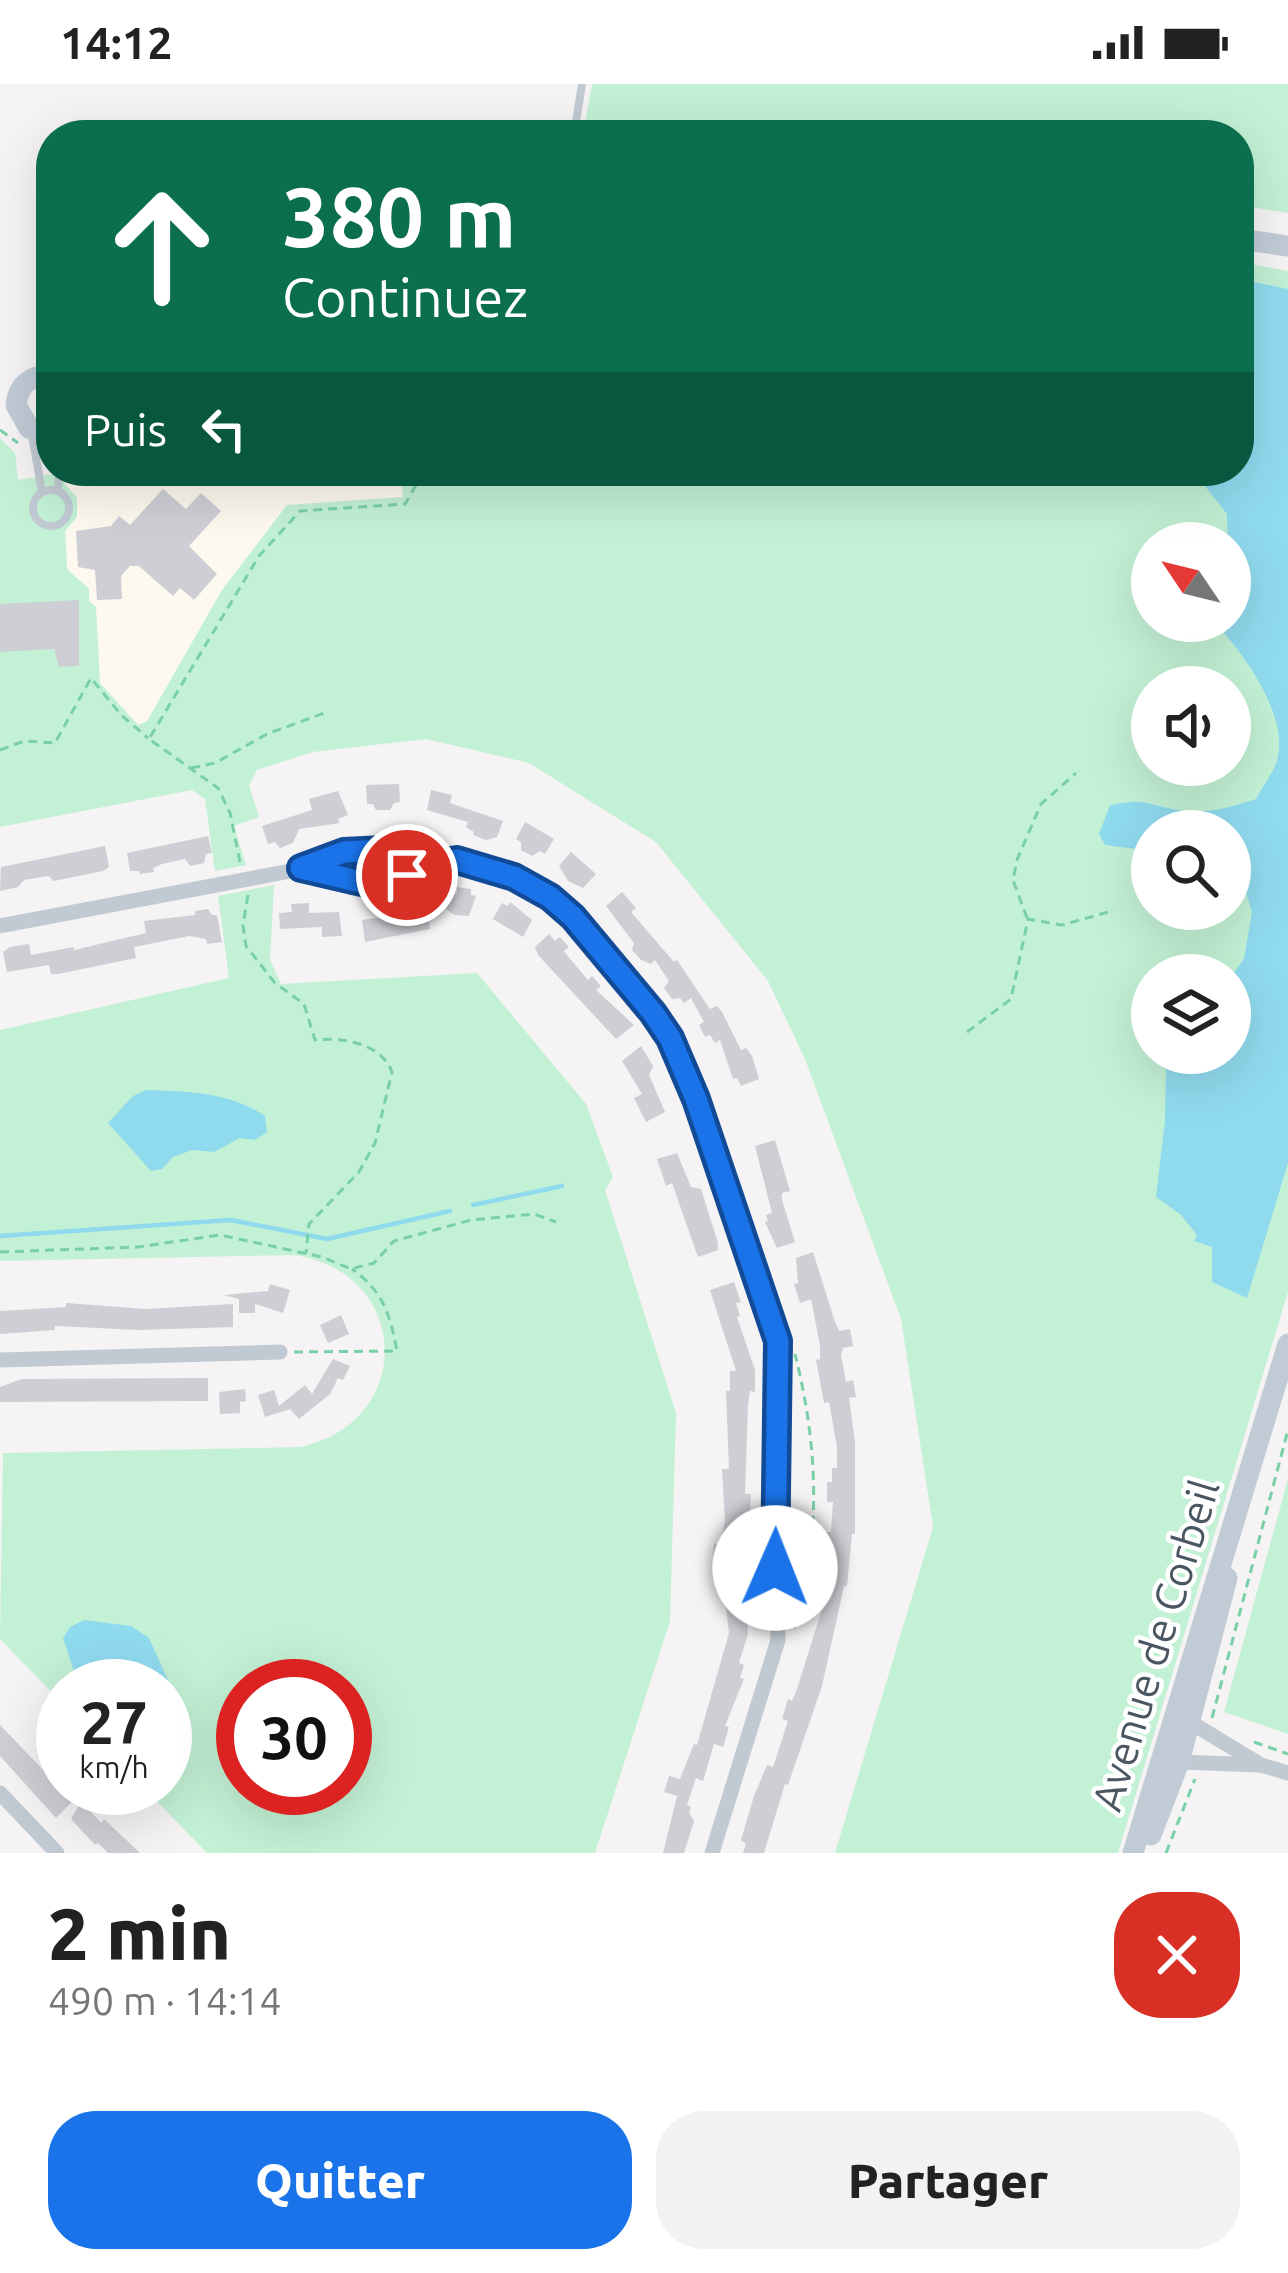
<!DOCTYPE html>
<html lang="fr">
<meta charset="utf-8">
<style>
body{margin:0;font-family:Ubuntu,sans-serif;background:#f2f2f2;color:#222;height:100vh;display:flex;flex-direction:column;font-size:45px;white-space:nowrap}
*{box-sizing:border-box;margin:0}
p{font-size:39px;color:#767676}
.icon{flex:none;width:66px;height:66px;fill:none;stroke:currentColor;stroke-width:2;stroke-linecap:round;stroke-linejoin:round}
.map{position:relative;height:1769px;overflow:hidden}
.side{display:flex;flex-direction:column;background:#fff;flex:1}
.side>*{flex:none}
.banner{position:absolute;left:36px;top:36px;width:1218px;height:366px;border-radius:48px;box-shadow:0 12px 48px #0002;background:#0b6e4f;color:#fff;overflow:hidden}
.needle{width:78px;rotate:305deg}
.controls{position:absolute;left:1131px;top:438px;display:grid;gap:24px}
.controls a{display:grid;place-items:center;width:120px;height:120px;border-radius:50%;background:#fff;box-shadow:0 12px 48px #0002;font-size:60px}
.speed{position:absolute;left:36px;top:1575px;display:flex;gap:24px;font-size:60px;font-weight:700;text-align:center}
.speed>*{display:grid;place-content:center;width:156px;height:156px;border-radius:50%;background:#fff;box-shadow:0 12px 48px #0002;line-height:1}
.speed small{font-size:30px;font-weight:400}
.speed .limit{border:18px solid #d22;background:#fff;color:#111}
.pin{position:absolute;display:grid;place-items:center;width:102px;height:102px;color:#fff;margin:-51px;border:6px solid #fff;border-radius:50%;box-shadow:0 3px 12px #0007}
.me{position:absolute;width:132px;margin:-66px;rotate:1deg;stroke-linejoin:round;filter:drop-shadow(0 0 9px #0008)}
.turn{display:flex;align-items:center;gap:42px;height:252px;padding:0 48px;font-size:54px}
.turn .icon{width:156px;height:156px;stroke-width:2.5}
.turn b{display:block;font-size:84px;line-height:102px}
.then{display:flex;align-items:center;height:114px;padding:0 48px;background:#0003;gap:24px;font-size:45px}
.round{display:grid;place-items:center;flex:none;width:126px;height:126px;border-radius:48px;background:#f2f2f2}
.overview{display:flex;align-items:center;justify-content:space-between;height:204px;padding:0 48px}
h1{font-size:72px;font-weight:800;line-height:90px}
.action{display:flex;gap:24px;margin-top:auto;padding:24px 48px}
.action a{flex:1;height:138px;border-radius:48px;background:#1a73e8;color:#fff;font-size:48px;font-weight:800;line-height:138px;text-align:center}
.action a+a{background:#f2f2f2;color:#222}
.status{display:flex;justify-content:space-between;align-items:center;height:84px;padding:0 60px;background:#fff;direction:ltr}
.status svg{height:33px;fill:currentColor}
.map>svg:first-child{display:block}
.commercial{fill:#fdf9ef}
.green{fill:#c3f1d5;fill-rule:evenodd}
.water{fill:#90daee}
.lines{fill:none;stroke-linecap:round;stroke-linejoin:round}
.stream{stroke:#90daee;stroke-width:4.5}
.building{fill:#cdcfd5}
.path{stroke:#7ad0a6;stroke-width:3;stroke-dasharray:9 6;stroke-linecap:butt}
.lane{stroke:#c1cad2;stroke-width:8}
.street{stroke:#c1cad2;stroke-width:15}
.secondary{stroke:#c1cbd6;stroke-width:21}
.route-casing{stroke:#114b97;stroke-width:30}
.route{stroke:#1a73e8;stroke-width:21}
.labels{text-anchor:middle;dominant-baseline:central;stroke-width:9;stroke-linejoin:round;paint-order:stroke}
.street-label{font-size:42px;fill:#4a5661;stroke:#fff}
</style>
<div class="status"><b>14:12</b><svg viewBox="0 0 49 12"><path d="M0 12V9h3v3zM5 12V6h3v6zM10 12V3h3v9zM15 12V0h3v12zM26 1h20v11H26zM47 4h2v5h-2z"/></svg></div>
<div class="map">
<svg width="1288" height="1769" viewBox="0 0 1288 1769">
<rect width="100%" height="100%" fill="#f5f3f3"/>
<path class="commercial" d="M401,387L404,413L287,421L222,506L147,638L138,641L100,599L96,523L89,517V505L67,485L64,388Z"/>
<g class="green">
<path d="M592,0H1288V129L1239,121V51H583Z"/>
<path d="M1239,178L1288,187V1208L1118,1769H835L933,1443L901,1235L805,975L768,897L656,758L529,679L426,655L313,668L257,686L249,701L259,733L234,742L246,781L215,787L205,715L192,706L0,743V354L15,369L18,396L64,388L65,400L77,413V433L65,447L67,485L89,505V517L96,523L100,599L138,641L147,637L222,506L287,421L403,413L401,387H1239ZM1152,459H1230V537H1152ZM1152,603H1230V681H1152ZM1152,747H1230V825H1152ZM1152,891H1230V969H1152Z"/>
<path d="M274,801L270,876L281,900L477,889L586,1020L613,1093L605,1106L676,1329L670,1537L595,1769H207L144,1704H165V1602H63V1620L0,1555L3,1369L301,1363C417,1337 411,1187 293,1171L0,1177V946L229,894L218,812ZM243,1602H345V1704H243Z"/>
<path d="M1288,1395V1650L1224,1628Z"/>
</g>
<g class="water">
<path d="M1239,195L1288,205V1079L1247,1214L1212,1198V1163L1194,1157L1197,1151L1181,1131L1156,1113L1165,1036L1166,986L1176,969H1230V894L1244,875L1252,828L1243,799L1230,788V747H1152V767L1105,761L1099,750L1110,721C1146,714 1144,720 1178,726C1204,731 1232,723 1256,715C1262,703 1276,686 1278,672C1287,629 1243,568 1214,538L1230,537L1227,430L1193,387H1239Z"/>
<path d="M146,1006C186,1007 230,1008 265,1032L267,1048L255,1056L240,1054L214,1068L192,1066L173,1073L162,1085L151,1087L108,1039L133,1012Z"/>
<path d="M84,1536L131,1542L149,1554L186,1636L181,1656L165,1660V1602H101L92,1593L74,1587L63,1554L70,1543Z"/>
</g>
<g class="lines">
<g class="stream">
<path d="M473,1121L562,1102"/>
<path d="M0,1152L231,1136L327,1155L450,1127"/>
</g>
</g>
<g class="building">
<path d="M163,405L186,425L201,409L221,427L189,462L217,490L194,516L180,504L173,512L139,482H130L121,492L122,515L97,516L95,486L78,483L76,447L111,442L119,432L130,441Z"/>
<path d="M79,516V582L59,583L54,565L0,568V520Z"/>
<path d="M399,700L400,718L394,719L390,726H376L373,720H367L366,701Z"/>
<path d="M431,706L452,711L450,719L503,737L497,753L486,756L473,751L474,748L466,743L468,738L427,726Z"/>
<path d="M338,707L348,731L338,735L340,739L299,745L293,759L280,764L275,758L268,760L262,742L312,726L309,715Z"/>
<path d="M525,738L554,755L545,770L540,767L532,772L521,766V758L516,755Z"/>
<path d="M208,752L212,769L206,770L204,779L190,782L185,775L162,780L153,784L154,788L140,790L139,787H130L127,769Z"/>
<path d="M105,762L109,783L103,787L54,797L48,792L24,796L18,803L0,807L1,783Z"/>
<path d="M571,768L596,790L583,804L568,797L559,782Z"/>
<path d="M457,803L471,805V811L476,812L469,832L454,831L446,825L448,809L457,810Z"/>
<path d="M622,808L636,824L631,828L674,878L677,876L710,925L717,922L722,928L741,966L746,964L752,972L759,995L741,1002L737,994L733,995L720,956L715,959L710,951L705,953L699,941L704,938L691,914L684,919L680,914L672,915L664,904L669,897L655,876L651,880L641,876L632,866L634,859L606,822Z"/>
<path d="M510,818L532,836L523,853L493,835L502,819L508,822Z"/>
<path d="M309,819V829L339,828L342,852L322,853V843L280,845L279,829L292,828L291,820Z"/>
<path d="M427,821L430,845L365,858L362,836L410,829L409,824Z"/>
<path d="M208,825L212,831H217L222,858L207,860L206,855L189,852L134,863L136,874L58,890H51L49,881L7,888L3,868L10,863L29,860L31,871L74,863V866L146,849L144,837L195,831V827Z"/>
<path d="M549,850L555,857L560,853L569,863L564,867L570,875L588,896L592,892L601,902L596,906L634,941L616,955L538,871L535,863Z"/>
<path d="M641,962L653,982L649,991L665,1028L646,1038L634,1014L642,1010L622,977Z"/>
<path d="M775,1056L790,1107L782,1109V1116L795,1158L777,1164L765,1138L768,1137L766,1131L772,1129L755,1062Z"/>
<path d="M677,1069L691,1103L701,1105L718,1159V1166L698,1173L672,1099L666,1102L657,1075Z"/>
<path d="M813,1168L834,1235L839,1247L850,1245L853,1262L843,1264L841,1271L846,1298L853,1296L856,1313L849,1314L855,1358V1450H852L847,1502H844L822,1602L788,1701L785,1700L764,1769H743L746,1760L741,1756L754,1712L767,1681L773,1683L788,1637L782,1635L788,1615L792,1617L797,1605L824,1519L816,1517L828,1469L825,1468L826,1448H831L833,1418H827V1398H832V1384H837V1363L829,1318L824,1319L816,1276L820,1275V1261L811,1215L800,1219L794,1200L798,1199L796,1174Z"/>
<path d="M734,1198L741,1218L736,1219L740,1232L737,1233L755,1286V1308L750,1307L748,1321L745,1410H751L750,1432L745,1431V1454H741L739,1468L740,1491L744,1504L749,1503L751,1524L746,1525L748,1550L739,1579L744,1581L740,1594L744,1595L725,1642L729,1643L723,1663L714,1660L703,1697L696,1694L687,1721L691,1723L689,1729L694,1737L684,1769H663L677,1712L664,1708L669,1692L680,1695L694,1660L697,1661L729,1549L724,1507H721L717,1474H713L714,1460H721L725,1436L722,1385H729L726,1307H730V1287H736L710,1206Z"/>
<path d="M270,1200L290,1206L283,1229L255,1220V1229H239V1215L224,1211L268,1207Z"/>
<path d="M66,1219L146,1225L233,1220V1243L139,1246L55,1242V1246L0,1250V1227L66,1223Z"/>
<path d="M341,1231L349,1250L328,1259L320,1241Z"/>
<path d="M333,1275L350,1282L343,1296L338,1294L330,1310L299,1335L290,1325L265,1333L258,1311L274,1306L279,1322L305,1301L312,1310Z"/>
<path d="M208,1294V1317L0,1318V1303L22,1295Z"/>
<path d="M245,1305L246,1317L240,1318V1329L220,1330L219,1308Z"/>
<path d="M0,1641L73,1717L56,1734L0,1672Z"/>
<path d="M81,1717L101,1739L104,1735L140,1769H108L98,1759L95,1761L71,1735Z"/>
</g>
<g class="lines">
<g class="path">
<path d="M0,346L18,359"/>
<path d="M0,666L24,657L55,659L91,594L121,631L148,654"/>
<path d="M191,684L215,679L267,650L327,628"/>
<path d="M240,778L230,729L218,704L149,655L259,472L300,427L405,420L424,387"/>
<path d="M248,811L243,841L246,862L275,899L304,920L315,956C343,953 381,959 392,988L375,1059L359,1088L309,1140L306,1169"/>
<path d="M1027,834L1013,796L1017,776L1041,720L1076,689"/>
<path d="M967,948L1011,915L1028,835L1062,841L1112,827"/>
<path d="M0,1168L138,1163L220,1151L322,1173L351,1185L374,1179L394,1157L471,1136L534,1130L556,1138"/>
<path d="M294,1268L397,1267C390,1230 383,1207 352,1185"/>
<path d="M794,1544C822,1453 818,1361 795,1270"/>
<path d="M1212,1634L1288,1346"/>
<path d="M1254,1658L1288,1670"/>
<path d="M1166,1769L1195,1695"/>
</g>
<g class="lane">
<path d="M574,51L582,0"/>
<path d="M32,351L42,408"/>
<circle cx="51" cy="424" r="18"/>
<path d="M58,407L59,387"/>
</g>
<g class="street">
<path d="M301,785C348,767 387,760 436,779"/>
<path d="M0,842L301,785L361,798L402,794L436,779L457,776L514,793L550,813L573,833L653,929L670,954L696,1015L778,1257L775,1484L778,1556L712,1769"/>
<path d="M0,1276L280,1268"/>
<path d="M1185,1641L1190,1638L1261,1681L1288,1689"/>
<path d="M1175,1671L1179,1678L1261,1681"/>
<path d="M0,1709L57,1769"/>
</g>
<g class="secondary">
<path d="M1239,155L1288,162"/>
<path d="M51,292C31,290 18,301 16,321L29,344L51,347"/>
<path d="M1151,1751L1179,1678L1227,1494"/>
<path d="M1133,1769L1288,1260"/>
</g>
</g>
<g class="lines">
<defs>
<path id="route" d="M407,791L361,798L301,784L344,768L384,766L436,779L457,776L514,793L550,813L573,833L653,929L670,954L696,1015L778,1257L775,1484"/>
</defs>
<use href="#route" class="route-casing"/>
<use href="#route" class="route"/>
</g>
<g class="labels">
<g class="street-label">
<text transform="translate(1155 1561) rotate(-73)">Avenue de Corbeil</text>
</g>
</g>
</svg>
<div class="controls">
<a><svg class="needle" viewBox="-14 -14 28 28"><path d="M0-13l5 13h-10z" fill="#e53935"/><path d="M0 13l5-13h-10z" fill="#767676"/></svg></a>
<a><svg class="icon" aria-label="sound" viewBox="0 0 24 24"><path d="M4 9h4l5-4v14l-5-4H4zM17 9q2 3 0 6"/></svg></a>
<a><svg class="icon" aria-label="search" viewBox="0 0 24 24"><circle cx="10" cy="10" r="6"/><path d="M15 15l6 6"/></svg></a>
<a><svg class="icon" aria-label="layers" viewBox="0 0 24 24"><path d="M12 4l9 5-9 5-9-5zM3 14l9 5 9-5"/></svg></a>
</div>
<div class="speed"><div>27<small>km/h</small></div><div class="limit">30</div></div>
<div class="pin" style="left:407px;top:791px;background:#d93025"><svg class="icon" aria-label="arrive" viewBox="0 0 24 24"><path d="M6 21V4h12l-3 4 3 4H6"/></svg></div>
<svg class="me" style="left:775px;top:1484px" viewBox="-20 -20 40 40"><circle r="19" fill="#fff"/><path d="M0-13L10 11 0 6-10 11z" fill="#1a73e8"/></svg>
<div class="banner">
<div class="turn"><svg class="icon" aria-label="ahead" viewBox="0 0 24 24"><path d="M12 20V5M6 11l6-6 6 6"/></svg><div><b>380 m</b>Continuez</div></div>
<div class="then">Puis<svg class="icon" aria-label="left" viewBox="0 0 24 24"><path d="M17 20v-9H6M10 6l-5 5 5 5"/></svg></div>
</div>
</div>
<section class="side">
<div class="overview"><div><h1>2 min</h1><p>490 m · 14:14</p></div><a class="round" style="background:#d93025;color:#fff"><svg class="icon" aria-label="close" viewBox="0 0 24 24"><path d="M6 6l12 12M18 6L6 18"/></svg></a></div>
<div class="action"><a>Quitter</a><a>Partager</a></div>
</section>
